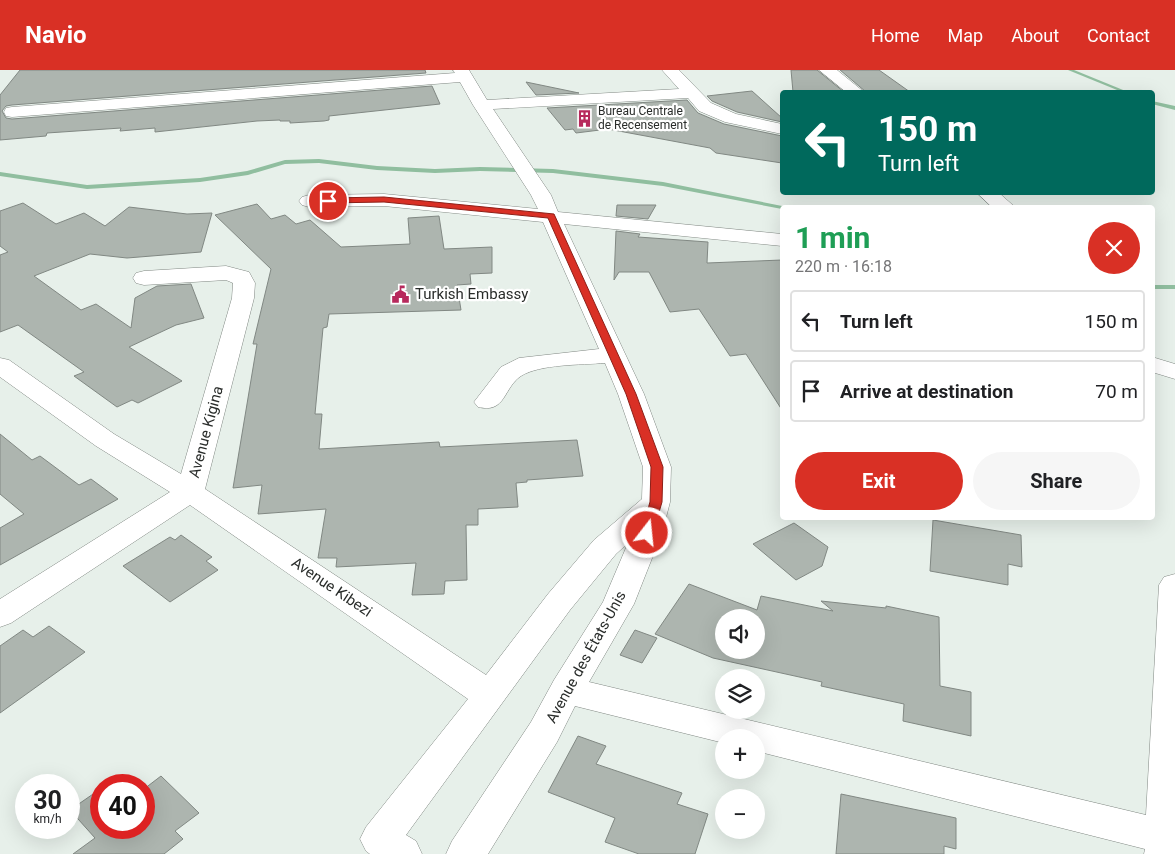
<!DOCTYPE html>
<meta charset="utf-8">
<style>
body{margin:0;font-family:Roboto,sans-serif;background:#f6f6f6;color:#202124;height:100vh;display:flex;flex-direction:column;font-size:19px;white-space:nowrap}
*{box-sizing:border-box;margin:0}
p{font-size:16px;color:#757577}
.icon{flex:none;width:28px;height:28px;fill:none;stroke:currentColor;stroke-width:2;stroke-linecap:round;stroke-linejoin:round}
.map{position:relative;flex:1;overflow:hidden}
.side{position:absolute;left:780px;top:135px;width:375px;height:315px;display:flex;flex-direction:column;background:#fff;border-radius:5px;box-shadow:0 5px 20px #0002}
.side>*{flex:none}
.top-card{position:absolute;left:780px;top:20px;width:375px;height:105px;border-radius:5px;box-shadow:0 5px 20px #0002;background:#00695c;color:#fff;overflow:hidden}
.fabs{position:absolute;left:715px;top:539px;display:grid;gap:10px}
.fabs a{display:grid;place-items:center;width:50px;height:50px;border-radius:50%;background:#fff;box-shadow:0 5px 20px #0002;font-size:25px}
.speed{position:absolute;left:15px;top:704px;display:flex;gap:10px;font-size:25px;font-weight:700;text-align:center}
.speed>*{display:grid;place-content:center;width:65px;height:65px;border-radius:50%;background:#fff;box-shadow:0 5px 20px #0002;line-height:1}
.speed small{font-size:12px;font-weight:400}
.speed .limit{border:8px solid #d22;background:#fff;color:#111}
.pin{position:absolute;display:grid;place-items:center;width:42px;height:42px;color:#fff;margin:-21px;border:2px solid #fff;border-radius:50%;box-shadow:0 1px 5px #0007}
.me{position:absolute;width:55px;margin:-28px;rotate:16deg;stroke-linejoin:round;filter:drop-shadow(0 0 4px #0008)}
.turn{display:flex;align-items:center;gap:18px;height:105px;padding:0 15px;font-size:22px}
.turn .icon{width:65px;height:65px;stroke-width:2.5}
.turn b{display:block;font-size:35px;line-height:42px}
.round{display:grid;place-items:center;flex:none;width:52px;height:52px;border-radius:26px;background:#f6f6f6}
.headline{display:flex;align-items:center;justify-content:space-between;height:85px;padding:0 15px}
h1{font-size:30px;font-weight:700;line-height:38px;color:#1e9e55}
.cta{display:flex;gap:10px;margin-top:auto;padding:10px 15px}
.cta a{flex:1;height:58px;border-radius:30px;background:#d93025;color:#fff;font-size:20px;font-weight:700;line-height:58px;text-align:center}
.cta a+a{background:#f6f6f6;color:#202124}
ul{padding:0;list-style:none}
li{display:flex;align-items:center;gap:15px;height:62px;margin:0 10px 8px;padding:0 5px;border:2px solid #e0e0e0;border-radius:5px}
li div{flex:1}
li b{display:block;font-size:19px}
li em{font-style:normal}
header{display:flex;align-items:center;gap:30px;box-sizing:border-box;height:70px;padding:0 25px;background:#d93025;color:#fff}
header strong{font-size:24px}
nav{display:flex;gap:28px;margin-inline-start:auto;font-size:18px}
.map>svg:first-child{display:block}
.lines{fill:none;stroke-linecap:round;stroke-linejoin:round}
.stream{fill:#90be9f;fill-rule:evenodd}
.building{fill:#adb5af;stroke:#818883;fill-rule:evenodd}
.minor-casing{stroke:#818883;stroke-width:1}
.minor{fill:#fff;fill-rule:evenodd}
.route{fill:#d93025;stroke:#8d1f18}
.labels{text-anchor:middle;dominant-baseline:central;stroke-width:4.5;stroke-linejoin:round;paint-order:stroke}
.far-poi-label{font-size:12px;fill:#292c2a;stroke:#fff;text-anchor:start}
.poi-label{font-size:15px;fill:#292c2a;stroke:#fff;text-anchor:start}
.street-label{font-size:15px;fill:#292c2a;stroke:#fff}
</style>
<header>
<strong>Navio</strong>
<nav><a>Home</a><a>Map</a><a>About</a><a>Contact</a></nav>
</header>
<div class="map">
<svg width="1175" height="784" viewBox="0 0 1175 784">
<rect width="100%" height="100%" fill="#e7f0ea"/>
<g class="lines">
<g class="stream">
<path d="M1068,0H1074L1128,22H1122Z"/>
<path d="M1152,31L1175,36V40L1152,34Z"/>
<path d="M319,89L377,96L435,99L480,97L553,99L663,112L792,138H782V139L663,116L553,103L480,101L435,103L377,100L319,93L285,94L248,105L200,112L87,119L0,106V102L87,115L200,108L247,101L285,90Z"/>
<rect x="1152" y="215" width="23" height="4"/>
</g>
</g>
<g class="building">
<path d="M20,0H425L426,3L12,35L6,36L2,41L6,48L12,49L432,16L440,34L329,46V50L324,51L290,53V51H280V50L257,51L155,62V58L120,61L121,58L47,63L46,66L0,70V25Z"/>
<path d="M791,0H817L844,22H793Z"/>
<path d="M840,0H879L910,22H866Z"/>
<path d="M526,12L579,23L536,25Z"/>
<path d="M752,21L782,48V52L737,42L712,31L707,26Z"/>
<path d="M687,30L698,43L724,54L782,66V93L716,83L710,78L608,59L576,63L573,59L565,60L547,38Z"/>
<path d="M23,133L56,154L84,143L105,156L129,137L187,144L212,143L201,182L127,188L90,184L34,206L81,240L96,234L131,258L135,228L157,216L191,214L204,248L176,255L129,277L182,311L138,333L132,330L117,337L74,306L84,302L18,255L0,262V185L8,182L0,176V141Z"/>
<path d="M257,134L271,149L285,145L296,154L310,150L341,177L410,174L408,148L439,146L444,179L492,177V203L470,204L471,214L457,215L461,240L329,244L327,257L323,258L315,344H322L319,379L439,372L440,377L577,370L583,406L527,410V412L516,413L518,437L478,439V455H466L467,510L445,511L444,524L412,525L416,493L336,497L337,488H318L326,439L258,444L262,415L233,418L257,274H253L271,199L215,145Z"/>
<path d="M617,135H656L648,149L616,146Z"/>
<path d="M616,161L640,164L638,167L708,172L707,193L782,190V340L746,284L730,286L699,239L670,242L649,202H619L614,210Z"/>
<path d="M0,364L32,390L40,386L79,415L91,409L118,429L0,495V458L24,444L0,424Z"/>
<path d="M933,450L1021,465L1022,497L1008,494V515L930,501Z"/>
<path d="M794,453L828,477L822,496L796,510L753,474Z"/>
<path d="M181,465L212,487L206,491L218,500L170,532L123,496L170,467L175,470Z"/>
<path d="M689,514L757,540L761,526L833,541L821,531L886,538V536L939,547L940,616L971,622V666L903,651L904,634L821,616L822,612L713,588L655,564ZM724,548H756V580H724Z"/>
<path d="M49,556L85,582L0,643V576L23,560L33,567Z"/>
<path d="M635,560L657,568L642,593L620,585Z"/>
<path d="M578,666L606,676L596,694L682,723L677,734L708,744L695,784H639L605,772L615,748L548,722Z"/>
<path d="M161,706L199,743L175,761L183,769L164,784H73L95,768L70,740L96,722L100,726L101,725V758H144V719Z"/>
<path d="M841,724L956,748V779L944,776V784H836Z"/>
</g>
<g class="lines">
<defs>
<g id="minor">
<path d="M453,0H469L487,30L679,19L662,0H679L711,33L736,44L782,54V64L725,52L699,41L688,28L493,39L551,125L558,142L782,164V176L564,154L644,324L671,397L670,432L662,463L634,534L589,612L1146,745L1159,515L1164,507L1175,504V784H1144L1145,779L756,681V668H724V673L575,636L557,672L488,784H446L452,771L531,652L554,610L603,532L628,473L616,484L570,540L406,765L416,771L422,784H370L366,781L360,769L366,757L468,629L190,435L11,553L0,557V529L170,422L96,376L0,307V288L9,290L114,364L181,404L232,228L233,213L226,210L144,215L136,213L133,208L136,203L144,201L226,196L249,202L255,213L254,228L205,419L486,605L548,524L594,470L642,429L643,397L618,324L605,293C581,295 540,294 521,306C503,318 506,344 478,337L474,332L501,297L519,288L599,279L543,152L384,136L309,137L302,135L299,131L302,127L309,125L384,124L538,139L531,125L473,35L460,12L12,47L6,46L4,42L6,38L12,37L455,3Z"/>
<path d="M819,0H837L864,22H846Z"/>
<path d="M976,122H998L1016,138H993Z"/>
<path d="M1152,287L1175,294V309L1152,302Z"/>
</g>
</defs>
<use href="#minor" class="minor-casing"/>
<use href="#minor" class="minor"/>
</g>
<path class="route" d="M384,127L554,144L636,324L663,397L662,432L652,466H643L641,463L650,432L651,397L626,324L548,148L384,132L328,133L324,131L328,128Z"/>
<defs>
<symbol id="building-bare" viewBox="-9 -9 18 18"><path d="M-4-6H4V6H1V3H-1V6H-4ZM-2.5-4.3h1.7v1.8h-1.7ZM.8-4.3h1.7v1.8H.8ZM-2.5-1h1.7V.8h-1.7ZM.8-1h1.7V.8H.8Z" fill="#b7295c" stroke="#fff" stroke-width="2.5" paint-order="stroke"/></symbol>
<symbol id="civic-bare" viewBox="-9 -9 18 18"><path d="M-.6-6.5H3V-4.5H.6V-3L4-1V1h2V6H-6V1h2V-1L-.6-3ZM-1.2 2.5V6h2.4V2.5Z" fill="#b7295c" stroke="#fff" stroke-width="2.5" paint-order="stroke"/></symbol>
</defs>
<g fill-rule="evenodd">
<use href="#building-bare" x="572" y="36" width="25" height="25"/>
<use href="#civic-bare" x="388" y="212" width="25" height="25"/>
</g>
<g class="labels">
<g class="far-poi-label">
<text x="598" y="41">Bureau Centrale<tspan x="598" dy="14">de Recensement</tspan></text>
</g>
<g class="poi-label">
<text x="415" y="224">Turkish Embassy</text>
</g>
<g class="street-label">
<text transform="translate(206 362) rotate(-75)">Avenue Kigina</text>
<text transform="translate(332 517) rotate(34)">Avenue Kibezi</text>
<text transform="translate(586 587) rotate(-61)">Avenue des États-Unis</text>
</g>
</g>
</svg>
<div class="fabs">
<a><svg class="icon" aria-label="sound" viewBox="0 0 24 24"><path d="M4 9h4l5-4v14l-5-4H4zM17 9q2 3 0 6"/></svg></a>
<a><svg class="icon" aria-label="layers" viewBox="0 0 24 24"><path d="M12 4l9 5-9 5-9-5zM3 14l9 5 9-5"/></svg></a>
<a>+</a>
<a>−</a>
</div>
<div class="speed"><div>30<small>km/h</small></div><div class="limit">40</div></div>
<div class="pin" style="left:328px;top:131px;background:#d93025"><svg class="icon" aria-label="arrive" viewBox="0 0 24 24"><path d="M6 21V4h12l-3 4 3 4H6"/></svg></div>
<svg class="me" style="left:647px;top:463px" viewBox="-20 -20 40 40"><circle r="17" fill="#d93025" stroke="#fff" stroke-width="3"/><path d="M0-11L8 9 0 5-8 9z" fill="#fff"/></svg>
<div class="top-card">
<div class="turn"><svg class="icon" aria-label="left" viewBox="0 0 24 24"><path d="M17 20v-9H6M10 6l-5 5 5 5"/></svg><div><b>150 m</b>Turn left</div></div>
</div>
<section class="side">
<div class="headline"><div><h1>1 min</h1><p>220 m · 16:18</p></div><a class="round" style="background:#d93025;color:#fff"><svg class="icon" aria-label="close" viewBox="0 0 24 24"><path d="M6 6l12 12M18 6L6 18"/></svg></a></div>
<ul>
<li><svg class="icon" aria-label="left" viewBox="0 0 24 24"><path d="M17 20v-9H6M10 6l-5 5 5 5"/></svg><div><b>Turn left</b></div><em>150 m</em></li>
<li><svg class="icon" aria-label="arrive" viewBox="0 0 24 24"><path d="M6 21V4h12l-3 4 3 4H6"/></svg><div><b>Arrive at destination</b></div><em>70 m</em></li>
</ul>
<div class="cta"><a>Exit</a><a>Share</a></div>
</section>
</div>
